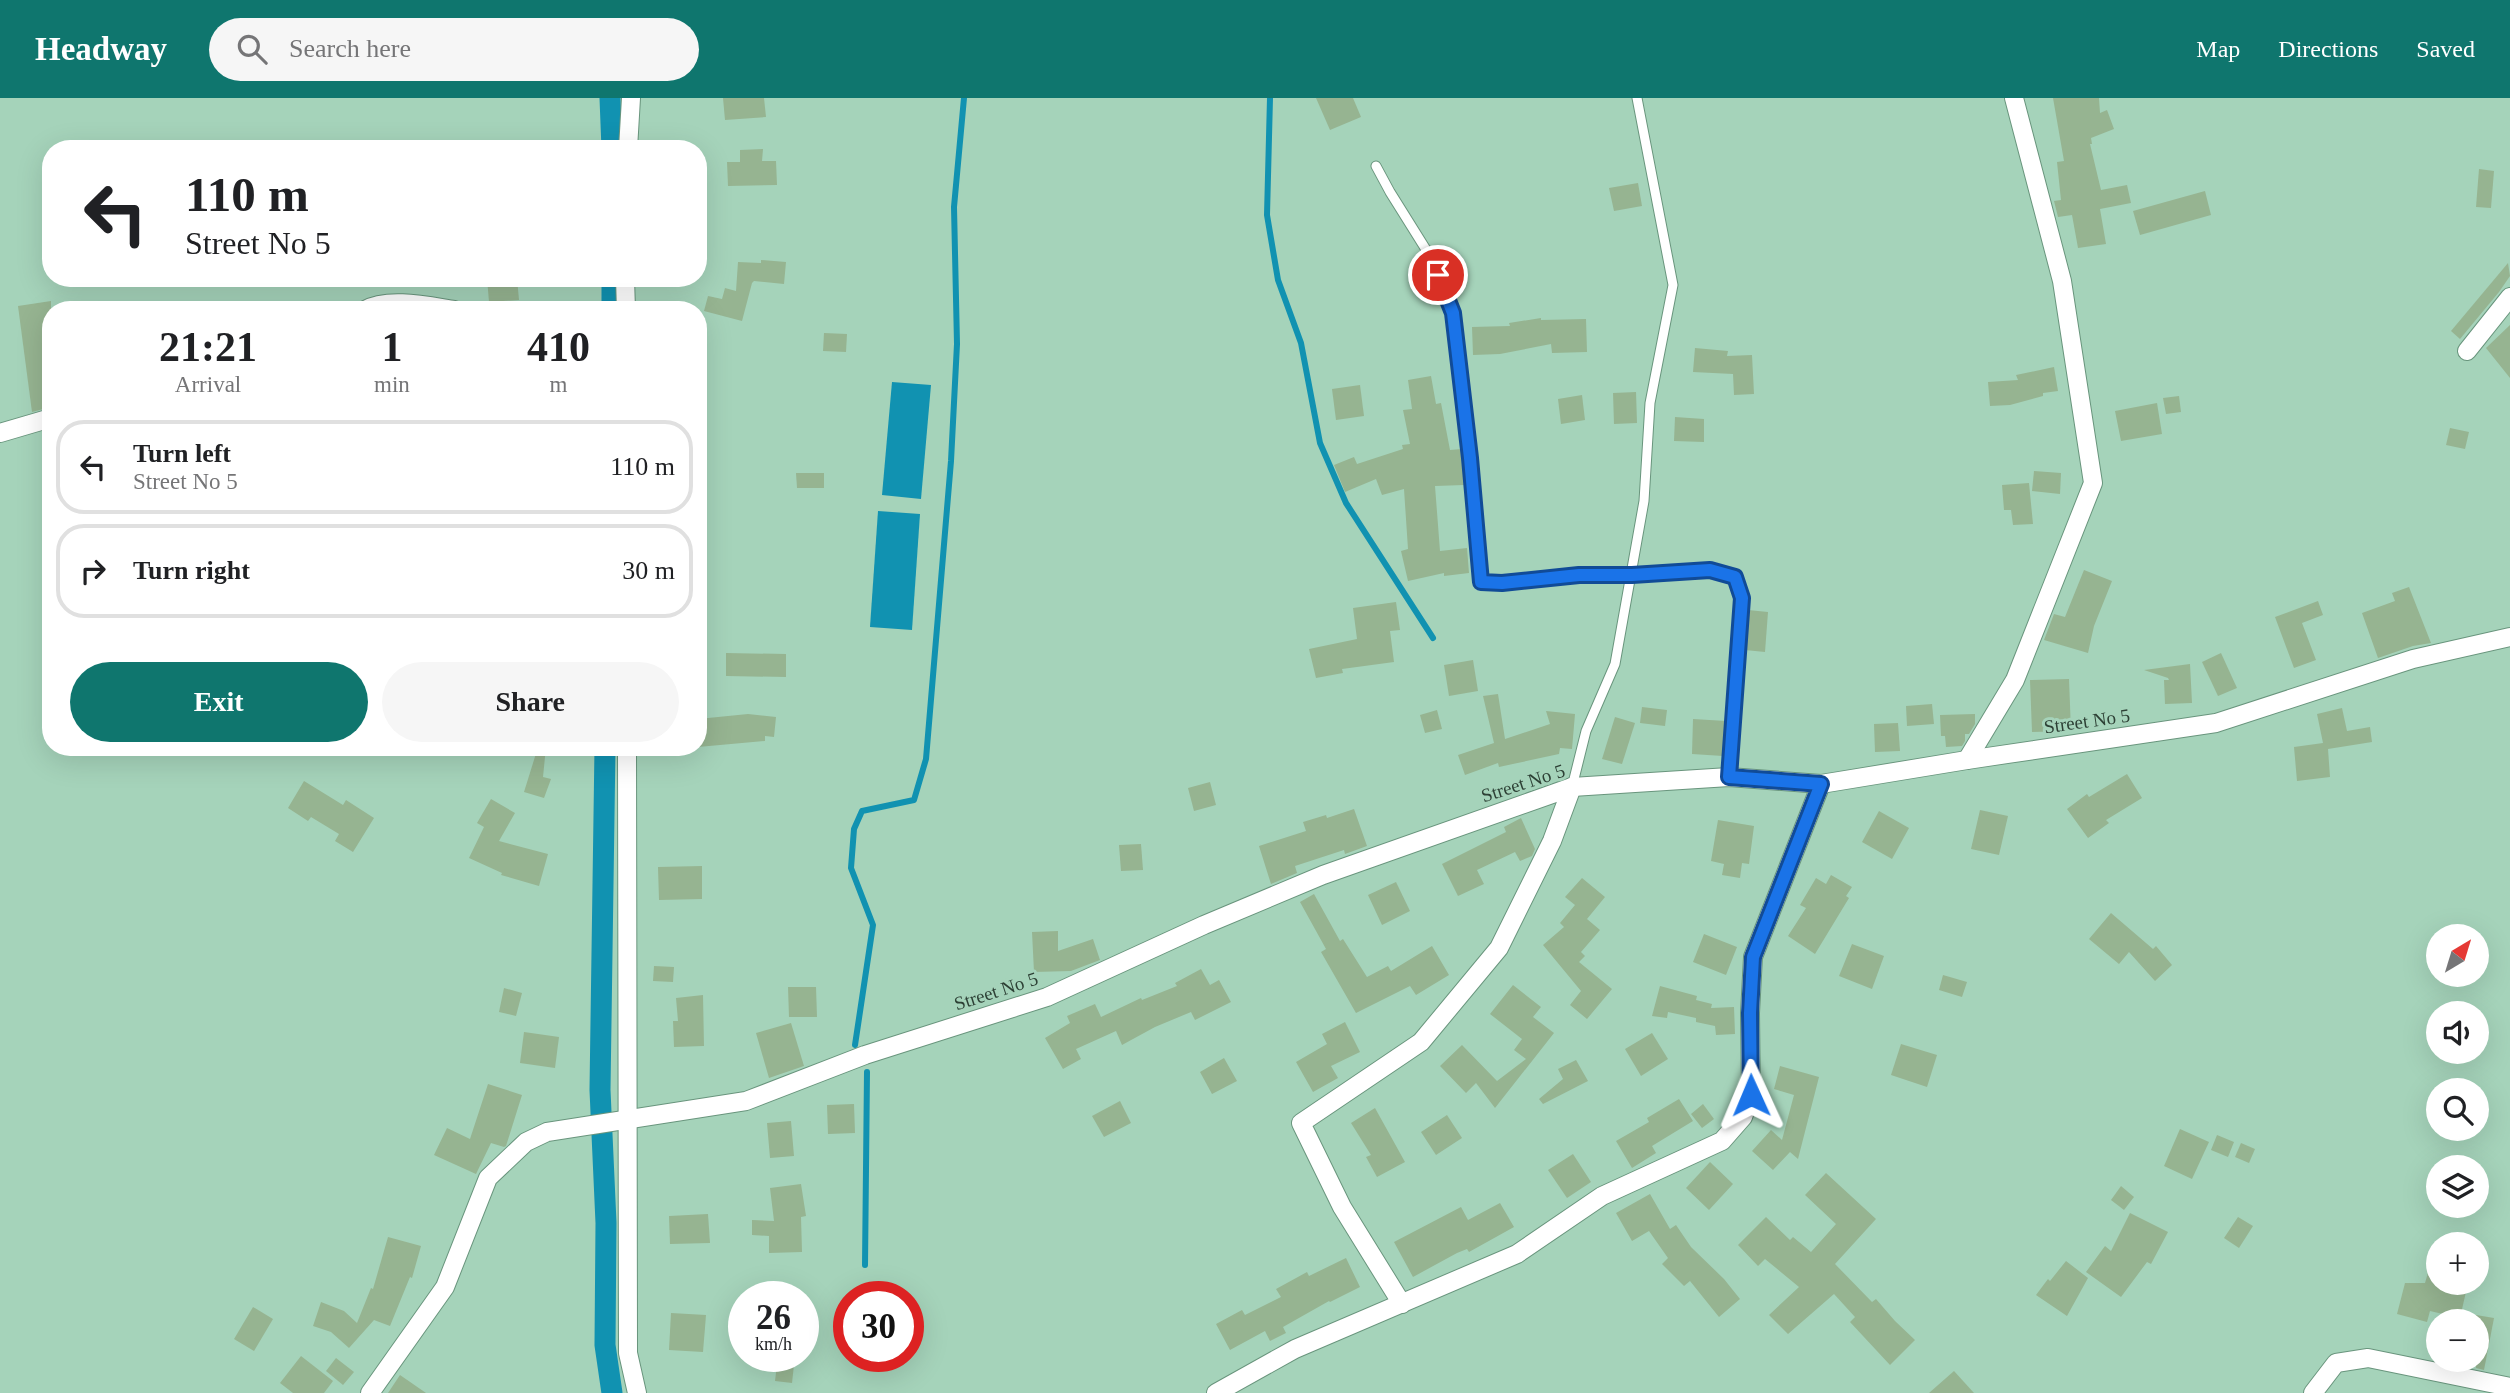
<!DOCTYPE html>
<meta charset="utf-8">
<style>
body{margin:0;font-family:Georgia,serif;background:#f6f6f6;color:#202124;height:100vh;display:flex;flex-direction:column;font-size:26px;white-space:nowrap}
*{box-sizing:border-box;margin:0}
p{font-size:23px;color:#757577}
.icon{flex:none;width:38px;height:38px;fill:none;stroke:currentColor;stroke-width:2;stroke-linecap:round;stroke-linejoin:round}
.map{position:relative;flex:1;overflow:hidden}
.drawer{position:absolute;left:42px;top:203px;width:665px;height:455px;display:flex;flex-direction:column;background:#fff;border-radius:28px;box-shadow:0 7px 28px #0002}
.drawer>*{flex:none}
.top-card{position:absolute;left:42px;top:42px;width:665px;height:147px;border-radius:28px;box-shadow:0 7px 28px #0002;background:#fff;color:#202124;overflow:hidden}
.needle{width:46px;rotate:38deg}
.buttons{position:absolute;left:2426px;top:826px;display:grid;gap:14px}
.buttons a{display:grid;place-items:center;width:63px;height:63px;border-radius:50%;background:#fff;box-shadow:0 7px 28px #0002;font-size:35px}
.speed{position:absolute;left:728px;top:1183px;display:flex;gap:14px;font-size:35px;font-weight:700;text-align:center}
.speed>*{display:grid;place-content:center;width:91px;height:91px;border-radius:50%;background:#fff;box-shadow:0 7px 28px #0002;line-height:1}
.speed small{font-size:18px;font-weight:400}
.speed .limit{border:10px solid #d22;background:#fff;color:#111}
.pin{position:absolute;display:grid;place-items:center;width:60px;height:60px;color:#fff;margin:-30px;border:4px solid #fff;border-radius:50%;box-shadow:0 2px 7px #0007}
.me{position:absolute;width:77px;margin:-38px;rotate:359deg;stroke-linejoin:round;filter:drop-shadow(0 0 5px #0008)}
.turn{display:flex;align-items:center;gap:24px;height:147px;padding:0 28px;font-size:32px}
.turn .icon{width:91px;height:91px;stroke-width:2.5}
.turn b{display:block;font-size:49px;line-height:60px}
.eta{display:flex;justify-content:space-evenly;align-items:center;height:119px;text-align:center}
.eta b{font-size:42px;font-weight:700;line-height:49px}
.cta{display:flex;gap:14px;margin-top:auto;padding:14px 28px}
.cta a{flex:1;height:80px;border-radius:42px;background:#0f766e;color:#fff;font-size:28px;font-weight:700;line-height:80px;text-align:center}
.cta a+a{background:#f6f6f6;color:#202124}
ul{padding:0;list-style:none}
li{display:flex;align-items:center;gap:21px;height:94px;margin:0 14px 10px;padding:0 14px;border:4px solid #e0e0e0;border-radius:28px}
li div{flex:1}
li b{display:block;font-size:26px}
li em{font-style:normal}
header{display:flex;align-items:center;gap:42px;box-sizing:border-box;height:98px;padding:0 35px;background:#0f766e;color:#fff}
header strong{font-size:33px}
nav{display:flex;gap:38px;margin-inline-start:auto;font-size:24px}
.search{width:490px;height:63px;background:#f6f6f6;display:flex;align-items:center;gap:18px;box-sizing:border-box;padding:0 24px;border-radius:38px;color:#757577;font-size:26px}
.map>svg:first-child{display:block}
.water{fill:#1192b1}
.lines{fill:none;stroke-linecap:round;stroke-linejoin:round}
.stream{stroke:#1192b1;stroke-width:6}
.canal{stroke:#1192b1;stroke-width:21}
.building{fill:#96b491}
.lane-casing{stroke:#69957d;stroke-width:11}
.street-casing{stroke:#69957d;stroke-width:20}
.lane{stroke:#fff;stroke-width:9}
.street{stroke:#fff;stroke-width:18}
.route-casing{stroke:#114b97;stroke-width:18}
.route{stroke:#1a73e8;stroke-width:12}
.labels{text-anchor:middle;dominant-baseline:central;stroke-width:6;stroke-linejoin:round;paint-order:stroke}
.street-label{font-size:19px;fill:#2d4035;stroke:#a5d3ba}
</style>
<header>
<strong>Headway</strong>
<div class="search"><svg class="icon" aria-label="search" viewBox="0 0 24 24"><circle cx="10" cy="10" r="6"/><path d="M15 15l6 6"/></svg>Search here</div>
<nav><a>Map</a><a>Directions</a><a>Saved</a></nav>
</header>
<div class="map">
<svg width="2510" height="1295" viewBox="0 0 2510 1295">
<rect width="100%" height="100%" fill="#a5d3ba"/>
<g class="water">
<path d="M892,284L931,287L921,401L882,397Z"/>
<path d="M878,413L920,416L912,532L870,529Z"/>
</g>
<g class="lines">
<g class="stream">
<path d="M1270,0L1267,117L1278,182L1301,245L1320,345L1346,405L1433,540"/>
<path d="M855,947L873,827L851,770L854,731L862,713L914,702L926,661L951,363L957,246L954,109L964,0"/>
<path d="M865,1167L867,974"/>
</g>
<g class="canal">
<path d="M610,0L612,51"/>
<path d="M612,212V180"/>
<path d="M605,649L600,992L606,1125L605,1247L612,1295"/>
</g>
</g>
<g class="building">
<path d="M723,0H764L766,19L725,22Z"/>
<path d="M1316,0H1353L1361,19L1330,32Z"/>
<path d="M2053,0H2099L2100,15L2107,12L2114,31L2091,40L2092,46H2090L2101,92L2127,87L2131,105L2100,111L2106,146L2078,150L2072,117L2058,119L2054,103L2061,102L2057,64L2064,63Z"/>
<path d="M763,51L762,63H776L777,87L728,88L727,64H740V52Z"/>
<path d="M2479,71L2494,73L2491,110L2476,109Z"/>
<path d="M1638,85L1642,108L1614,113L1609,90Z"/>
<path d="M2205,93L2211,117L2140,137L2133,113Z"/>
<path d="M761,162L786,164L784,186L754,183L752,185L742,223L704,213L708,198L722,201L725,190L736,193L738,164L761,165Z"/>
<path d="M2508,165L2510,178L2499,194L2460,241L2451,233Z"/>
<path d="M487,180H517L519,202L489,204Z"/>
<path d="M51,203V309L32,314L18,208Z"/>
<path d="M1541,220V222L1586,221L1587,254L1552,255L1551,246L1500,256L1473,257L1472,229L1510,228L1509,225Z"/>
<path d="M2510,227V280L2486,250Z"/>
<path d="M824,235L847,236L846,254L823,253Z"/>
<path d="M1695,250L1728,253L1727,258L1752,257L1754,296L1734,297L1733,276L1693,274Z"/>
<path d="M2054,269L2058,293L2043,295V298L2010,307L1990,308L1988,284L2018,282L2016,277Z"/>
<path d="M1431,278L1436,306L1441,305L1450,352L1462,351L1464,387L1435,388L1440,453L1467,450L1469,475L1444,478V475L1408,483L1401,453L1408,451L1404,391L1382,397L1376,381L1345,394L1334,367L1354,359L1357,366L1403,351L1402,347L1410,346L1403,312L1412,311L1408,282Z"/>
<path d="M1360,287L1364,318L1336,322L1332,291Z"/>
<path d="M1636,294L1637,325L1614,326L1613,295Z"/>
<path d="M1582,297L1585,322L1561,326L1558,301Z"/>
<path d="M2179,298L2181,314L2166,316L2163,300Z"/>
<path d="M2157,305L2162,336L2121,343L2115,313Z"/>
<path d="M1675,319L1704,321V344L1674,343Z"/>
<path d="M2450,330L2469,334L2465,351L2446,347Z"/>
<path d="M2034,373L2061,375L2060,396L2032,393Z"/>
<path d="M796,375H824V390H797Z"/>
<path d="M2029,385L2033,426L2013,427L2011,412H2004L2002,387Z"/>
<path d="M2084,472L2112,483L2094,528L2088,555L2044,542L2054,516L2065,519Z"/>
<path d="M2409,489L2431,545L2413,548L2378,560L2362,515L2395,503L2392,495Z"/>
<path d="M2318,503L2323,517L2302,525L2316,562L2294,570L2275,519Z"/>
<path d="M1396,504L1400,532L1390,533L1394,564L1342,571L1343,575L1316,580L1309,551L1357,541L1353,510Z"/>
<path d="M1748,512L1768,514L1765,554L1745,552Z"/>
<path d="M726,555L786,556V579L726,578Z"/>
<path d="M2221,555L2237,590L2218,598L2202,564Z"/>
<path d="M1473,562L1478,593L1449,598L1444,567Z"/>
<path d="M2190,566L2192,605L2165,606L2164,582H2169L2168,580L2144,572Z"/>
<path d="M2069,581L2071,633L2032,634L2030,582Z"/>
<path d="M1498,596L1505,641L1550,626L1546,613L1575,616L1572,651L1560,650L1559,656L1499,669L1498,665L1465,677L1458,657L1494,645L1483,598Z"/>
<path d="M1932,606L1934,626L1907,628L1906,608Z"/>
<path d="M1642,609L1667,612L1665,628L1640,625Z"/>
<path d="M2342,610L2347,633L2370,629L2372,644L2328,651L2330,679L2297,683L2294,649L2323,645L2317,616Z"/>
<path d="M1437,612L1442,631L1425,635L1420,617Z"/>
<path d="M748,616L776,619L774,639L765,638V643L698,649V621Z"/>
<path d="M1975,616V626L1969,636H1965V643L1962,648L1946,649L1945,638H1941L1940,617Z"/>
<path d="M1615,619L1635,625L1622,666L1602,661Z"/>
<path d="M1693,621L1726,623L1723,658L1692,656Z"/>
<path d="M1898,625L1900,653L1875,654L1874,626Z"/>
<path d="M538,649H546L543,679L551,681L544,700L524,694Z"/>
<path d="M2127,676L2142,700L2106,722L2109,725L2088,740L2067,711L2087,696L2089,699Z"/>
<path d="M304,683L343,707L346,702L374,720L353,754L335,743L339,736L311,719L308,723L288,710Z"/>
<path d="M1210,684L1216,707L1194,713L1188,690Z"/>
<path d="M491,701L515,715L499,743L548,756L539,788L501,777L502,775L469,760L484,729L477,725Z"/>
<path d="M1354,711L1367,748L1345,756L1344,752L1295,768L1297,775L1271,786L1259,748L1306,733L1303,724L1326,717L1327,720Z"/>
<path d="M1980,712L2008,718L1999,757L1971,751Z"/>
<path d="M1879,713L1909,730L1892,761L1862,744Z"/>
<path d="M1521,720L1535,751L1532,758L1520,763L1515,754L1477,772L1484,786L1458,798L1442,766L1506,734L1504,729Z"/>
<path d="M1718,722L1754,728L1749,766L1742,765L1740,780L1722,777L1724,766L1711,763Z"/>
<path d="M1141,746L1143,772L1121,773L1119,747Z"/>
<path d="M702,768V801L659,802L658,769Z"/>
<path d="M1831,777L1852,789L1846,798L1849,800L1815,856L1788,838L1806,810L1800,807L1816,780L1826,786Z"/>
<path d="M1582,780L1605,799L1587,821L1600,832L1581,854L1585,858L1579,864L1612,891L1587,921L1570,907L1581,893L1543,847L1564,829L1560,825L1575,807L1565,799Z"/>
<path d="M1396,784L1410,813L1382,827L1368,797Z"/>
<path d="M1314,796L1340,843L1343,841L1367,879L1388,868L1391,873L1432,848L1449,877L1416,897L1410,888L1356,915L1321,854L1326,851L1300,804Z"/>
<path d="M2111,815L2153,851L2156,848L2172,867L2155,883L2129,854L2119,866L2089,841Z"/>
<path d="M1058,833V853L1093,841L1100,862L1071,873L1034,874L1032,834Z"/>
<path d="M1704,836L1737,849L1726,877L1693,864Z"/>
<path d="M1852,846L1884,858L1872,891L1839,878Z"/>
<path d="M654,868L674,869L673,884L653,883Z"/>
<path d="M1201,871L1210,887L1219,882L1231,904L1195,922L1191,914L1155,929L1122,947L1116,933L1076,951L1081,961L1063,971L1045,940L1070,925L1067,918L1095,906L1101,919L1141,900L1142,902L1177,888L1175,885Z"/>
<path d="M1943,877L1967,884L1962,899L1939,892Z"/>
<path d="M1513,887L1541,909L1533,919L1554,935L1495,1010L1476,985L1466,995L1440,968L1462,947L1497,983L1526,961L1514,952L1522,941L1490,916Z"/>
<path d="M1660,888L1697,898L1696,902L1712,906L1711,910L1734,909L1735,936L1716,937L1715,928L1696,924V920L1668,914L1667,920L1652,918Z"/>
<path d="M788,889H816L817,919H789Z"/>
<path d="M504,890L522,895L516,918L499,914Z"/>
<path d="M703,897L704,948L674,949L673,923H678L676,900Z"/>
<path d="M1345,924L1360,954L1331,968L1338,980L1313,994L1296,964L1327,946L1322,936Z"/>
<path d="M791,925L804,968L769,980L756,935Z"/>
<path d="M524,934L559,939L555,970L520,965Z"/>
<path d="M1652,935L1668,961L1641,978L1625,951Z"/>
<path d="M1901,946L1937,957L1927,989L1891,977Z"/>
<path d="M1224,960L1237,983L1212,996L1200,974Z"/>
<path d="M1576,962L1588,983L1543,1006L1539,1001L1563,981L1558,971Z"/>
<path d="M1780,968L1819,979L1798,1061L1790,1054L1773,1072L1752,1053L1771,1032L1782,1042L1794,997L1774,991Z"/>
<path d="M488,986L522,997L506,1048L504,1049L491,1045L476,1076L434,1057L447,1030L470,1041Z"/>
<path d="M1679,1001L1693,1023L1652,1048L1656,1055L1632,1070L1616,1043L1649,1024L1647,1020Z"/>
<path d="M1120,1003L1131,1025L1104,1039L1092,1018Z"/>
<path d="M854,1006L855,1035L828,1036L827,1007Z"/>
<path d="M1703,1006L1714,1021L1702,1030L1691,1016Z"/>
<path d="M1375,1010L1405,1064L1377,1079L1366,1059L1371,1057L1351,1025Z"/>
<path d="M1447,1017L1462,1040L1436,1057L1421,1034Z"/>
<path d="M791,1023L794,1058L770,1060L767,1025Z"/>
<path d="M2180,1031L2209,1044L2192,1081L2164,1068Z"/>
<path d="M2217,1037L2234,1044L2228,1059L2211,1052Z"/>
<path d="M2241,1045L2255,1051L2249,1065L2235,1059Z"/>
<path d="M1573,1056L1591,1084L1567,1100L1548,1072Z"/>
<path d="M1710,1064L1733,1086L1709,1112L1686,1090Z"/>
<path d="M1826,1075L1876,1121L1835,1166L1872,1204L1876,1201L1895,1223L1915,1242L1890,1267L1850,1224L1855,1219L1834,1196L1788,1236L1769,1217L1799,1189L1765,1161L1758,1168L1738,1147L1766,1119L1790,1142L1793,1139L1811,1154L1836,1126L1805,1097Z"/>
<path d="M801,1086L806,1118L801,1119L802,1154L769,1155V1138L752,1137V1122L774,1123L770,1090Z"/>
<path d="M2121,1088L2134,1099L2124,1112L2111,1102Z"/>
<path d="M1650,1096L1670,1131L1676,1127L1691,1149L1724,1181L1740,1201L1719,1219L1690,1183L1684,1188L1662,1166L1668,1160L1649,1133L1632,1143L1616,1115Z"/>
<path d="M1500,1105L1514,1129L1469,1154L1467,1151L1457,1155L1413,1179L1394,1144L1461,1109L1468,1122Z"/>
<path d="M2130,1115L2168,1134L2151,1166L2147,1164L2121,1199L2086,1174L2105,1148L2111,1153Z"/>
<path d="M708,1116L710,1145L670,1146L669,1118Z"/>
<path d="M2238,1119L2253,1128L2239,1150L2224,1140Z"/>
<path d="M388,1139L421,1148L412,1180L410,1179L390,1228L374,1222L349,1250L331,1234L313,1228L321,1204L344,1213L357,1225L371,1190L373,1191Z"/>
<path d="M2434,1154H2438V1185H2468L2460,1220L2430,1213L2427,1224L2397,1216L2405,1185H2425Z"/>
<path d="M1346,1160L1360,1189L1330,1204L1329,1203L1283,1229L1286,1235L1270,1243L1265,1233L1230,1252L1216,1226L1242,1212L1245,1217L1281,1199L1276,1191L1307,1174L1309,1178Z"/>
<path d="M2066,1163L2088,1180L2067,1218L2036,1197L2048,1181L2050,1183Z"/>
<path d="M253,1209L273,1221L254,1253L234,1241Z"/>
<path d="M671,1215L706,1217L703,1254L669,1252Z"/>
<path d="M2476,1217L2494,1220L2484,1272L2476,1270Z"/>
<path d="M301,1258L333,1283L324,1295H293L280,1285Z"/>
<path d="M778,1258H795L792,1285L775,1283Z"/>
<path d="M336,1260L354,1274L343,1287L326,1273Z"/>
<path d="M1954,1273L1974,1295H1929Z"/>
<path d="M400,1277L426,1295H388Z"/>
</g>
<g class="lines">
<defs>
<g id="lane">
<path d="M1376,68L1390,94L1430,158L1453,215L1470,360L1481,483L1502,485L1579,477H1632L1710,472L1735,479L1742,500L1729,679"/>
<path d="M1572,689L1586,633L1615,566L1644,403L1650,305L1673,187L1637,0"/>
</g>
<g id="street">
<path d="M628,51L631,0"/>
<path d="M625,180L626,212"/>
<path d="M365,212C388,199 428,208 454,212"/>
<path d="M2467,253L2510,199"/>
<path d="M0,335L51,320"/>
<path d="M627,649L628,1255L637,1295"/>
<path d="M1967,662L2015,582L2093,385L2062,183L2014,0"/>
<path d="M1402,1206L1342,1109L1301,1025L1421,944L1499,850L1552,743L1572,689"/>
<path d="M370,1295L445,1189L488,1080L526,1044L547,1034L746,1003L865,957L1047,899L1204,827L1323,777L1572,689L1729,679L1821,686L1967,662L2216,625L2413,561L2510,539"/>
<path d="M1216,1295L1295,1251L1517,1156L1602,1098L1722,1043L1743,1019L1751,997L1750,915L1753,859L1821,686"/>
<path d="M2313,1295L2336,1265L2368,1260L2510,1289"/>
</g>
</defs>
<use href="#lane" class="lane-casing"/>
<use href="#street" class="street-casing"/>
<use href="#lane" class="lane"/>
<use href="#street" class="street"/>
</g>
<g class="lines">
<defs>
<path id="route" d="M1438,177L1453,215L1470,360L1481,484L1502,485L1579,477H1632L1710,472L1735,479L1742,500L1729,679L1821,686L1753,859L1750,915L1751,997"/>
</defs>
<use href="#route" class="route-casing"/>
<use href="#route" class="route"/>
</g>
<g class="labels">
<g class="street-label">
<text transform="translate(2087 623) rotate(-8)">Street No 5</text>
<text transform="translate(1523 685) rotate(-18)">Street No 5</text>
<text transform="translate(996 893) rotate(-18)">Street No 5</text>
</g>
</g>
</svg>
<div class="buttons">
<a><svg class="needle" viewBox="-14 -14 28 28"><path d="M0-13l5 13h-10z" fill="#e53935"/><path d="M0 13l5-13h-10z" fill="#757577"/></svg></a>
<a><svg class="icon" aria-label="sound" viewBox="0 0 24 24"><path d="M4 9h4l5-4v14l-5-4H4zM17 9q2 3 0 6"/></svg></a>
<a><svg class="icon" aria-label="search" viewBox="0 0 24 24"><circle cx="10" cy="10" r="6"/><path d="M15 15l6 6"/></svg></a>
<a><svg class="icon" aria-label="layers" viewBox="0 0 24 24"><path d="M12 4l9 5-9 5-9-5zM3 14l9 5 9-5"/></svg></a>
<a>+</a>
<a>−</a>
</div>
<div class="speed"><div>26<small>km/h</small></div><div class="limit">30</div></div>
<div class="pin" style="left:1438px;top:177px;background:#d93025"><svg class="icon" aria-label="arrive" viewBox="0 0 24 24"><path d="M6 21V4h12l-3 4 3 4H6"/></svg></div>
<svg class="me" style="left:1751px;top:997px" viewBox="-20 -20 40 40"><path d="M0-17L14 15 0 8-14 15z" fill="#1a73e8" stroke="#fff" stroke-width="4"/></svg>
<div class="top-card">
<div class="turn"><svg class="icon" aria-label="left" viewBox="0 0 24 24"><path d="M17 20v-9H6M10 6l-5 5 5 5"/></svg><div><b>110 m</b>Street No 5</div></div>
</div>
<section class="drawer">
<div class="eta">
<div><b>21:21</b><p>Arrival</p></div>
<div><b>1</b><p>min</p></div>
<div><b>410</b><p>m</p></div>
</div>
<ul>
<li><svg class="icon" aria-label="left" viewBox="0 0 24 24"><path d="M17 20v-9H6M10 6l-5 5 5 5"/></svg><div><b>Turn left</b><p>Street No 5</p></div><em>110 m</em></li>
<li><svg class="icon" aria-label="right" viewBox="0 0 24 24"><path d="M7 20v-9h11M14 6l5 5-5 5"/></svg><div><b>Turn right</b></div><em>30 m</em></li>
</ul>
<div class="cta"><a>Exit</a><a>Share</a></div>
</section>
</div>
